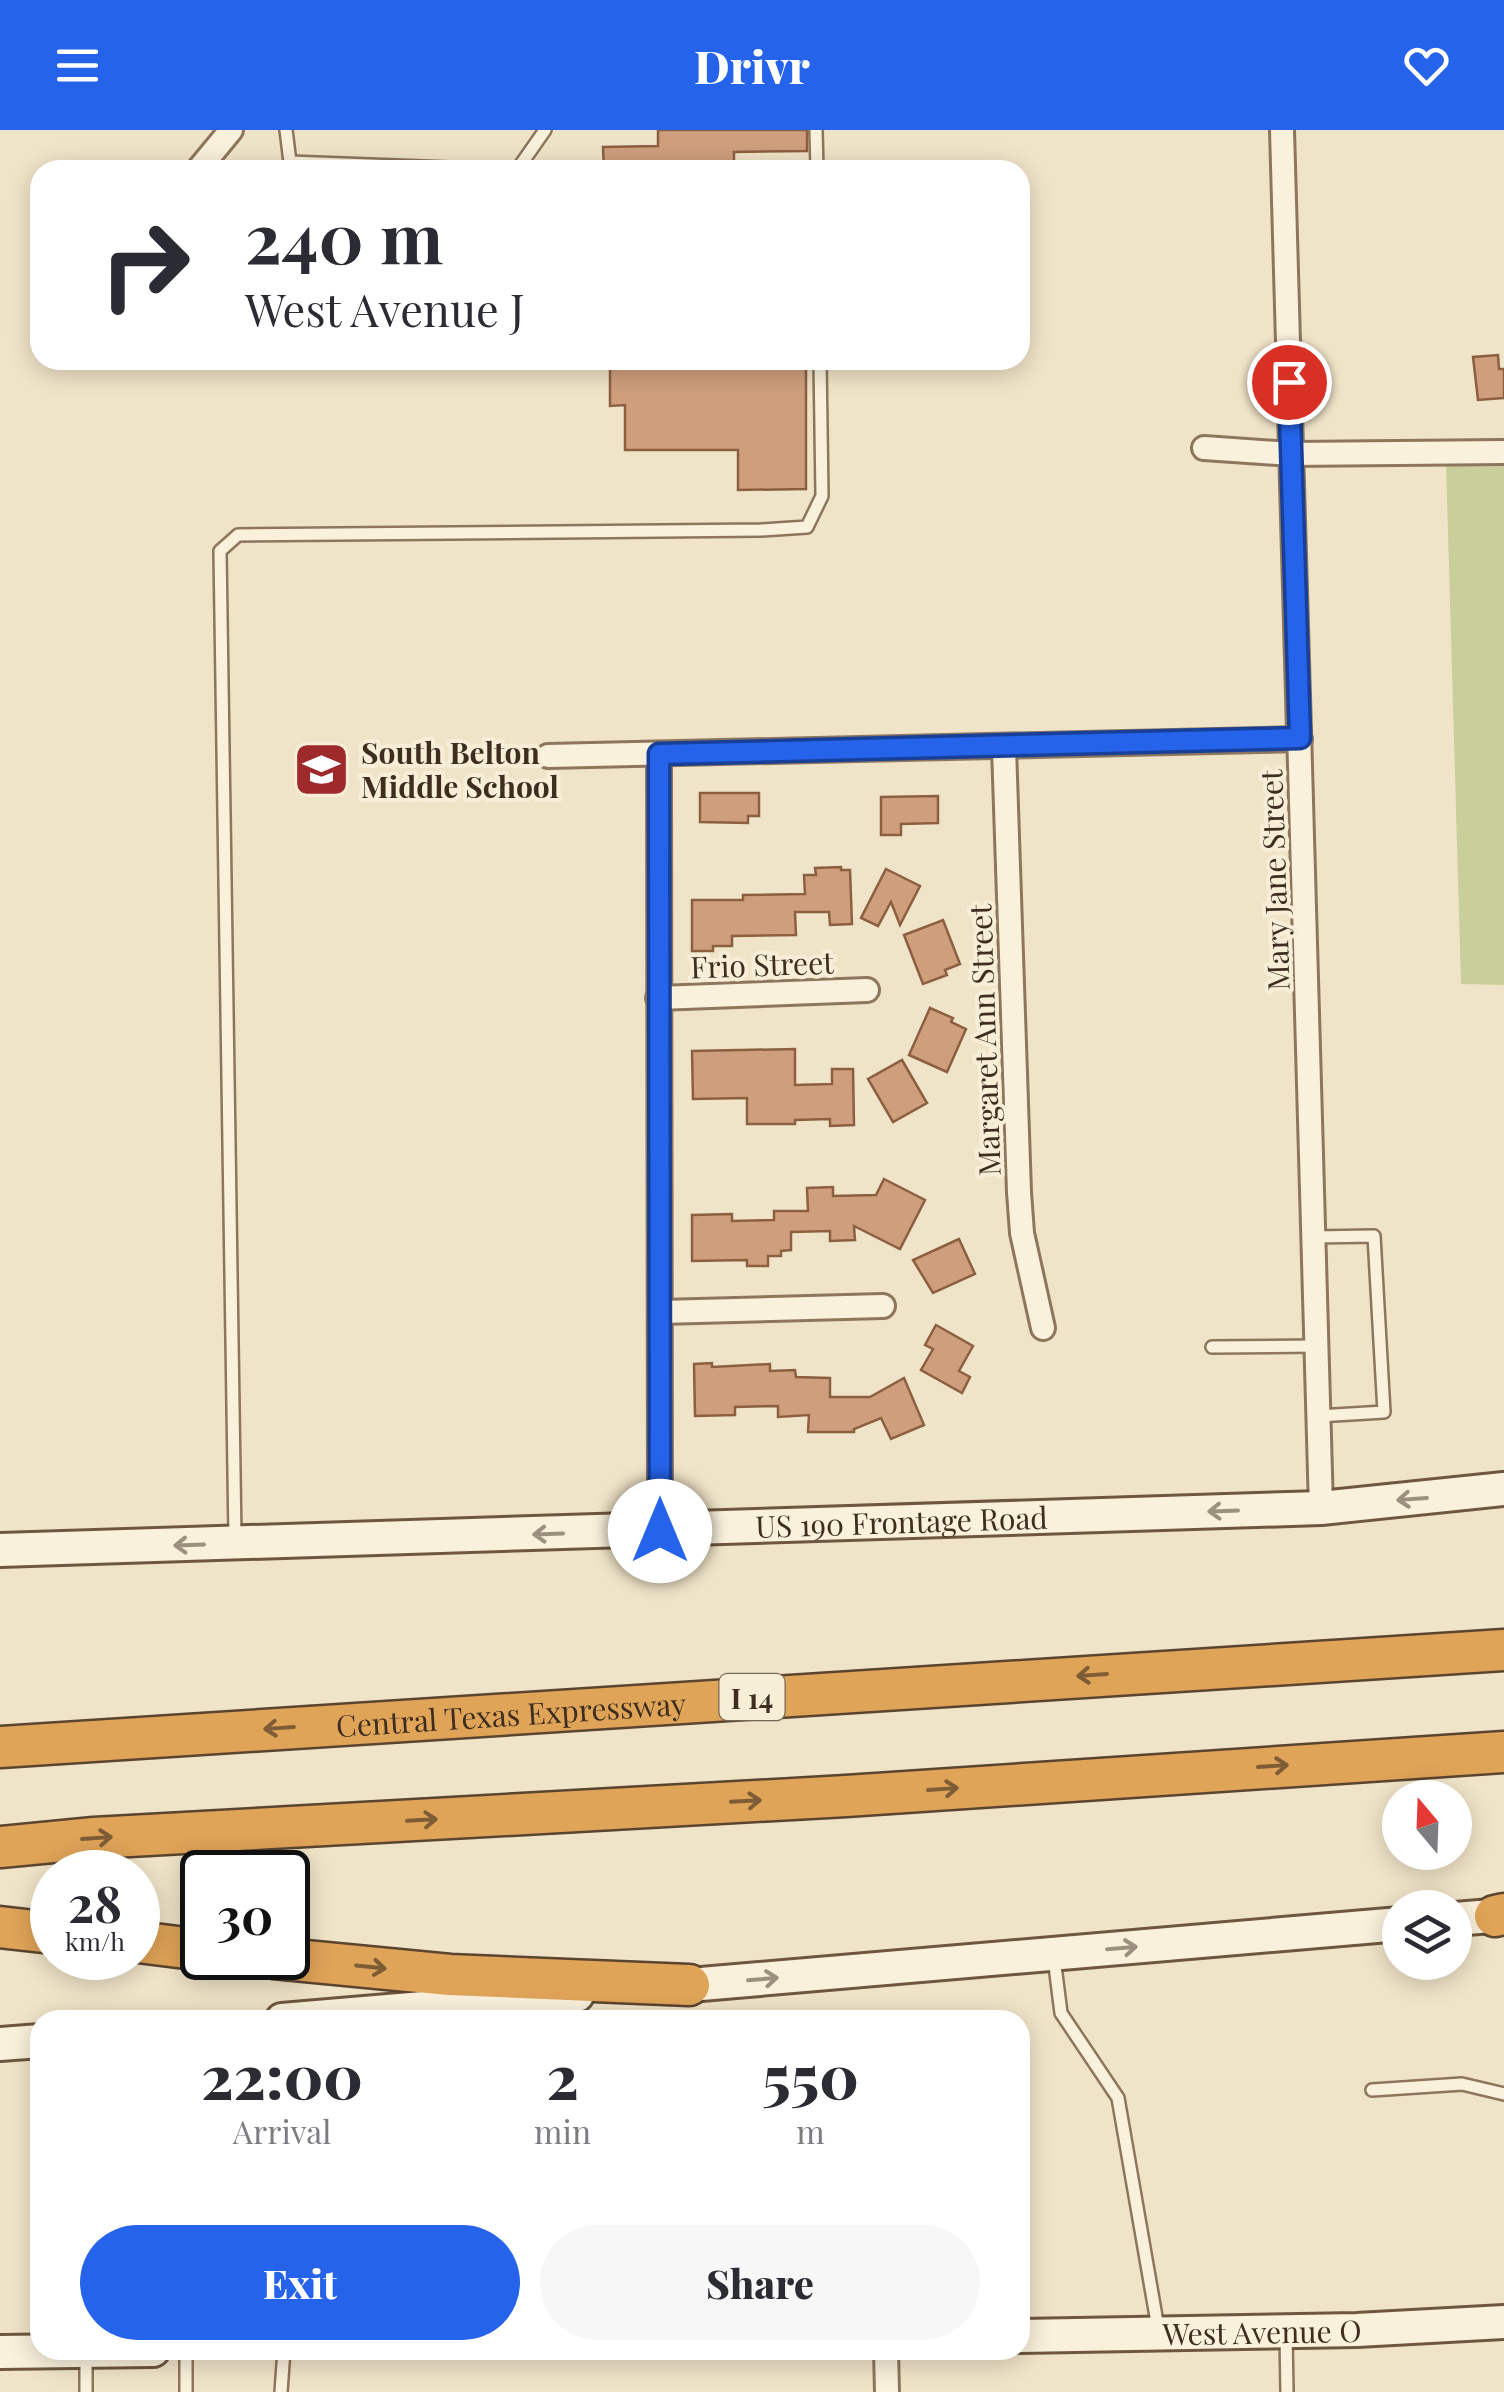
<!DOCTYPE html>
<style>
body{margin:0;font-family:"Playfair Display",serif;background:#f7f7f7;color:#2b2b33;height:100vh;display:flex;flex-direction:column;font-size:38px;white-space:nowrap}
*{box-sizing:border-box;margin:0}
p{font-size:32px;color:#7c7c81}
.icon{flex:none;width:55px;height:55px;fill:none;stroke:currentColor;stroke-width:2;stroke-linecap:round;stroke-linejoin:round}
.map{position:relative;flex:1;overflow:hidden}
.panel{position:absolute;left:30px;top:1880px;width:1000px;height:350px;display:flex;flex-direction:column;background:#fff;border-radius:30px;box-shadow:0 5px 25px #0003}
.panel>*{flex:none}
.top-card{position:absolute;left:30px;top:30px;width:1000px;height:210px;border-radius:30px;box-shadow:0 5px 25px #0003;background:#fff;color:#2b2b33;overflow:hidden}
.needle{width:65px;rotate:341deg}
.controls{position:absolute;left:1382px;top:1650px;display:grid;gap:20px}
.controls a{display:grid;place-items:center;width:90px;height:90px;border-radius:50%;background:#fff;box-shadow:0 5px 25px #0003;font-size:50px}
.speed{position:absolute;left:30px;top:1720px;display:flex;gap:20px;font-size:50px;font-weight:700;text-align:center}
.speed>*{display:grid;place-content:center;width:130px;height:130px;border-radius:50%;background:#fff;box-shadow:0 5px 25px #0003;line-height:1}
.speed small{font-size:25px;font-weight:400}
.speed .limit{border:5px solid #111;border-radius:15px;background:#fff;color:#111}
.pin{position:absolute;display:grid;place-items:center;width:85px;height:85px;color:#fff;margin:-42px;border:5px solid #fff;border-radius:50%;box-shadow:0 2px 10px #0007}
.me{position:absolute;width:110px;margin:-55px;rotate:0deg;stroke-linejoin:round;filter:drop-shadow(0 0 8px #0008)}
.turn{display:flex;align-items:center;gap:35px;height:210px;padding:0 50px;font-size:45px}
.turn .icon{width:130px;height:130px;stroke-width:2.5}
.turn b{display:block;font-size:70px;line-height:85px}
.eta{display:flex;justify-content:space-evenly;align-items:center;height:170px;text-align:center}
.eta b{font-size:60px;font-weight:800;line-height:70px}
.button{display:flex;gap:20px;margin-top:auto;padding:20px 50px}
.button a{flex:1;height:115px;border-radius:60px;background:#2563eb;color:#fff;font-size:40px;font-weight:800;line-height:115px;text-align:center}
.button a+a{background:#f7f7f7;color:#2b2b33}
header{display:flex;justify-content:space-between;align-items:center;height:130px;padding:0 50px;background:#2563eb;color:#fff;font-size:45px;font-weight:800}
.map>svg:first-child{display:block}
.green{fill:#c9cf9b}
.building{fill:#cf9f7d;stroke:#8d5f41;stroke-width:2.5}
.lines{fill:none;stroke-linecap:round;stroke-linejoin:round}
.lane-casing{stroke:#8d765c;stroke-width:16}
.street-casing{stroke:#8d765c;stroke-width:28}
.secondary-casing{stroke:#6f573f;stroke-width:38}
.highway-casing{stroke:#5b4430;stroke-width:45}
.lane{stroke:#faf1dc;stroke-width:11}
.street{stroke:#faf1dc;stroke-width:22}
.secondary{stroke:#faf1dc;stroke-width:32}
.highway{stroke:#e0a458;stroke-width:40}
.oneway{stroke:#9c907e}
.oneway2{stroke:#7e5d36}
.route-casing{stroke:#184099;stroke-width:25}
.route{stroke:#2563eb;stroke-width:18}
.labels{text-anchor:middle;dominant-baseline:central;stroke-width:8;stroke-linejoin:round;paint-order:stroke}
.shield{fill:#f7eed8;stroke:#756857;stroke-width:2.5}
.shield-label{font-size:28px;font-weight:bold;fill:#3d2e20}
.poi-label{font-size:30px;font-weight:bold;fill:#3d2e20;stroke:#f7eed8;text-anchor:start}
.street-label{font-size:30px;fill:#3d2e20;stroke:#f7eed8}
</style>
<header><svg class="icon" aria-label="menu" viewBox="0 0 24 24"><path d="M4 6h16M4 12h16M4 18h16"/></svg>Drivr<svg class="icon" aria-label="heart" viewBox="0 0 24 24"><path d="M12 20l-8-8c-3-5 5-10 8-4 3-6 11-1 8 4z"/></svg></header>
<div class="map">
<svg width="1504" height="2262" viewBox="0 0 1504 2262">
<rect width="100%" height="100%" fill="#f0e4c8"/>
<path class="green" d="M1446,333H1504V855L1461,854Z"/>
<g class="building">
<path d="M658,0H807V21L734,22V40H604L603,17L658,16Z"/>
<path d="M1498,225L1499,239H1504V268L1478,270L1473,227Z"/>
<path d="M610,230H806V359L738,360V320H625V275L610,276Z"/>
<path d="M700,663H759V686H748V693L700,692Z"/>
<path d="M938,666V693L901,694V705H881V667Z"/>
<path d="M841,737V740H850L852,794L830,795L829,782H795L796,805L732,806V816H713V821H692V770H743V765L805,764L804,745H816L815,738Z"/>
<path d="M886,739L920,756L900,795L891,772L878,796L861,788Z"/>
<path d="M943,790L960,834L945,840L947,845L923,854L904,805Z"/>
<path d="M930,878L953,888L951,892L966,899L947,942L909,925Z"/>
<path d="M795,919V955L832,954V939H853L854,995L830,996V989L795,990V994H747V968L693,969L692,921Z"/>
<path d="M902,930L927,973L893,992L868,949Z"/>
<path d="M884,1049L925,1070L900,1119L854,1096L855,1110L830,1111V1101L791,1102V1120L781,1121V1126H768V1136H747V1130L692,1131V1085L732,1084V1091L774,1090V1081H808L807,1058L833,1057V1066L876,1065Z"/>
<path d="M959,1109L975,1144L933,1163L913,1130Z"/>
<path d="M936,1195L973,1216L959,1241L970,1247L962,1263L921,1240L933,1219L925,1215Z"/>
<path d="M712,1233V1237L770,1234V1241L795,1240L796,1247L830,1248V1267H870L904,1248L924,1295L891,1309L881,1288L854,1299V1302H808L809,1285L778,1287V1276L735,1277V1285L695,1286L694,1234Z"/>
</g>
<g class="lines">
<defs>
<g id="lane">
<path d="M286,0L291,40"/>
<path d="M816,0L817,40"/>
<path d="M290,32L503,40"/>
<path d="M517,40L545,0"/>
<path d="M1313,1107L1374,1106L1384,1282L1318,1286"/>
<path d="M1212,1217L1316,1216"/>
<path d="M235,1408L220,421L238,405L761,400L807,397L822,366L820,230"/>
<path d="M1054,1828L1061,1883L1118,1968L1158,2198"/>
<path d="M1372,1960L1462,1954L1504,1964"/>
<path d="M1286,2206L1287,2262"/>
<path d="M86,2262V2225"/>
<path d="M186,2262V2220"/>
<path d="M281,2262L284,2220"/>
</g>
<g id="street">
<path d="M1282,0L1321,1378"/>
<path d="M198,40L231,0"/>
<path d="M1204,318L1291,324L1504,322"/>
<path d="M1004,618L1019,1062L1022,1103L1043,1198"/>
<path d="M659,624L660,1401"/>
<path d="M548,626L1300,609"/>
<path d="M658,868L867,860"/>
<path d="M661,1182L883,1176"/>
<path d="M886,2220L887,2262"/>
</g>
<g id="secondary">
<path id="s1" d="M0,1420L1321,1378L1504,1359"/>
<path d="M1455,1789L1504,1785"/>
<path d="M666,1857L1400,1794"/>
<path d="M282,1890L577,1865"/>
<path d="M0,1914L40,1911"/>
<path id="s2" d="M1020,2206L1357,2200L1504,2192"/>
<path d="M0,2222L153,2220"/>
</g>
<g id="highway">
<path id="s3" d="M0,1617L1504,1520"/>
<path d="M0,1717L94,1708L846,1666L1504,1622"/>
<path d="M1495,1786L1504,1784"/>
<path d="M0,1797L52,1803"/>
<path d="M138,1812L202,1820"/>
<path d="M274,1828L450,1845L689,1855"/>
</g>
</defs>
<use href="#lane" class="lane-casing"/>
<use href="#street" class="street-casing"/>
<use href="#secondary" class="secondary-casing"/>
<use href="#highway" class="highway-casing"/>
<use href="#lane" class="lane"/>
<use href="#street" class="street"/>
<use href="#secondary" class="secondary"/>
<use href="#highway" class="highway"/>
</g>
<defs><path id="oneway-shaft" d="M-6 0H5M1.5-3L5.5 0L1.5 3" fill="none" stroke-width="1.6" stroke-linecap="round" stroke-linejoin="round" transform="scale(2.5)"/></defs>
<g class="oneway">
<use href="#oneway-shaft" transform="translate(1412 1369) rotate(176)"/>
<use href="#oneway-shaft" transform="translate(1223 1381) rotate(178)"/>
<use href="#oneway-shaft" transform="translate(548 1404) rotate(178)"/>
<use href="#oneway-shaft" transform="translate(189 1415) rotate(178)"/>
<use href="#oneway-shaft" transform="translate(1122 1818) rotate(-5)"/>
<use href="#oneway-shaft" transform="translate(763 1849) rotate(-5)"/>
</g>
<g class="oneway2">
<use href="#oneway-shaft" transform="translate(1092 1545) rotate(176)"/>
<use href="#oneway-shaft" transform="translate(279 1598) rotate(176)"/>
<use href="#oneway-shaft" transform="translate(1273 1636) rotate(-4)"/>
<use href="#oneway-shaft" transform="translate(943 1659) rotate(-4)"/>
<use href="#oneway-shaft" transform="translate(746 1671) rotate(-3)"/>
<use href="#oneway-shaft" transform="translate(422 1690) rotate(-3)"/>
<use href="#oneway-shaft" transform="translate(97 1708) rotate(-4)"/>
<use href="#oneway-shaft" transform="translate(371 1837) rotate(6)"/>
</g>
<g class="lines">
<defs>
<path id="route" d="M660,1401L659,624L1300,608L1289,252"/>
</defs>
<use href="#route" class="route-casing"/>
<use href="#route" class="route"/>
</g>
<defs>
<symbol id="school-square" viewBox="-11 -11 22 22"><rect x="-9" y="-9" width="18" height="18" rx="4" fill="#9e2a2b" stroke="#f7eed8"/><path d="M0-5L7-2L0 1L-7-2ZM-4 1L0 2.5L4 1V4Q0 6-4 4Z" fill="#fff"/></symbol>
</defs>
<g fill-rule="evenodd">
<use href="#school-square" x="290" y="608" width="63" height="63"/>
</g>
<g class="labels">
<rect class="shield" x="719.5" y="1544" width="65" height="46" rx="8"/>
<g class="shield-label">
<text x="752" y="1567">I 14</text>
</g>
<g class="poi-label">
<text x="361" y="622">South Belton<tspan x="361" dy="34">Middle School</tspan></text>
</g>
<g class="street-label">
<text transform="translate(1274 750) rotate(-92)">Mary Jane Street</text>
<text transform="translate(762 834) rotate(-2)">Frio Street</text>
<text transform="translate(984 910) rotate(-92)">Margaret Ann Street</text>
<text stroke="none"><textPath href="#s1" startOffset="902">US 190 Frontage Road</textPath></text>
<text stroke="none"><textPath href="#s3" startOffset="512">Central Texas Expressway</textPath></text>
<text stroke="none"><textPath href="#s2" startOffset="242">West Avenue O</textPath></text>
</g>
</g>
</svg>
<div class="controls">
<a><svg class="needle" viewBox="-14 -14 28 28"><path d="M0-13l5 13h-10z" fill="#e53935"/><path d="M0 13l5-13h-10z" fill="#7c7c81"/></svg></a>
<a><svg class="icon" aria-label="layers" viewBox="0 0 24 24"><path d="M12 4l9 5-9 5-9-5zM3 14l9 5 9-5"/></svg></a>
</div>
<div class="speed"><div>28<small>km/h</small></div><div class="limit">30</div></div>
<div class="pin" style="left:1289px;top:252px;background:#d93025"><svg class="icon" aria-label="arrive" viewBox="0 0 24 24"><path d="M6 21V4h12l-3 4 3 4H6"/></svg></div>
<svg class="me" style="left:660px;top:1401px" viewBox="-20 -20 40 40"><circle r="19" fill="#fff"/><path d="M0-13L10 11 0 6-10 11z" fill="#2563eb"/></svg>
<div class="top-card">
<div class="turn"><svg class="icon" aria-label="right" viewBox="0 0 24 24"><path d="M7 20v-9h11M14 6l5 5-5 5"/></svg><div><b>240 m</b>West Avenue J</div></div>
</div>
<section class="panel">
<div class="eta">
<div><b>22:00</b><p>Arrival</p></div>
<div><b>2</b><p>min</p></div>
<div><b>550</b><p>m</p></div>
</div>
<div class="button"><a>Exit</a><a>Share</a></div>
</section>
</div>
